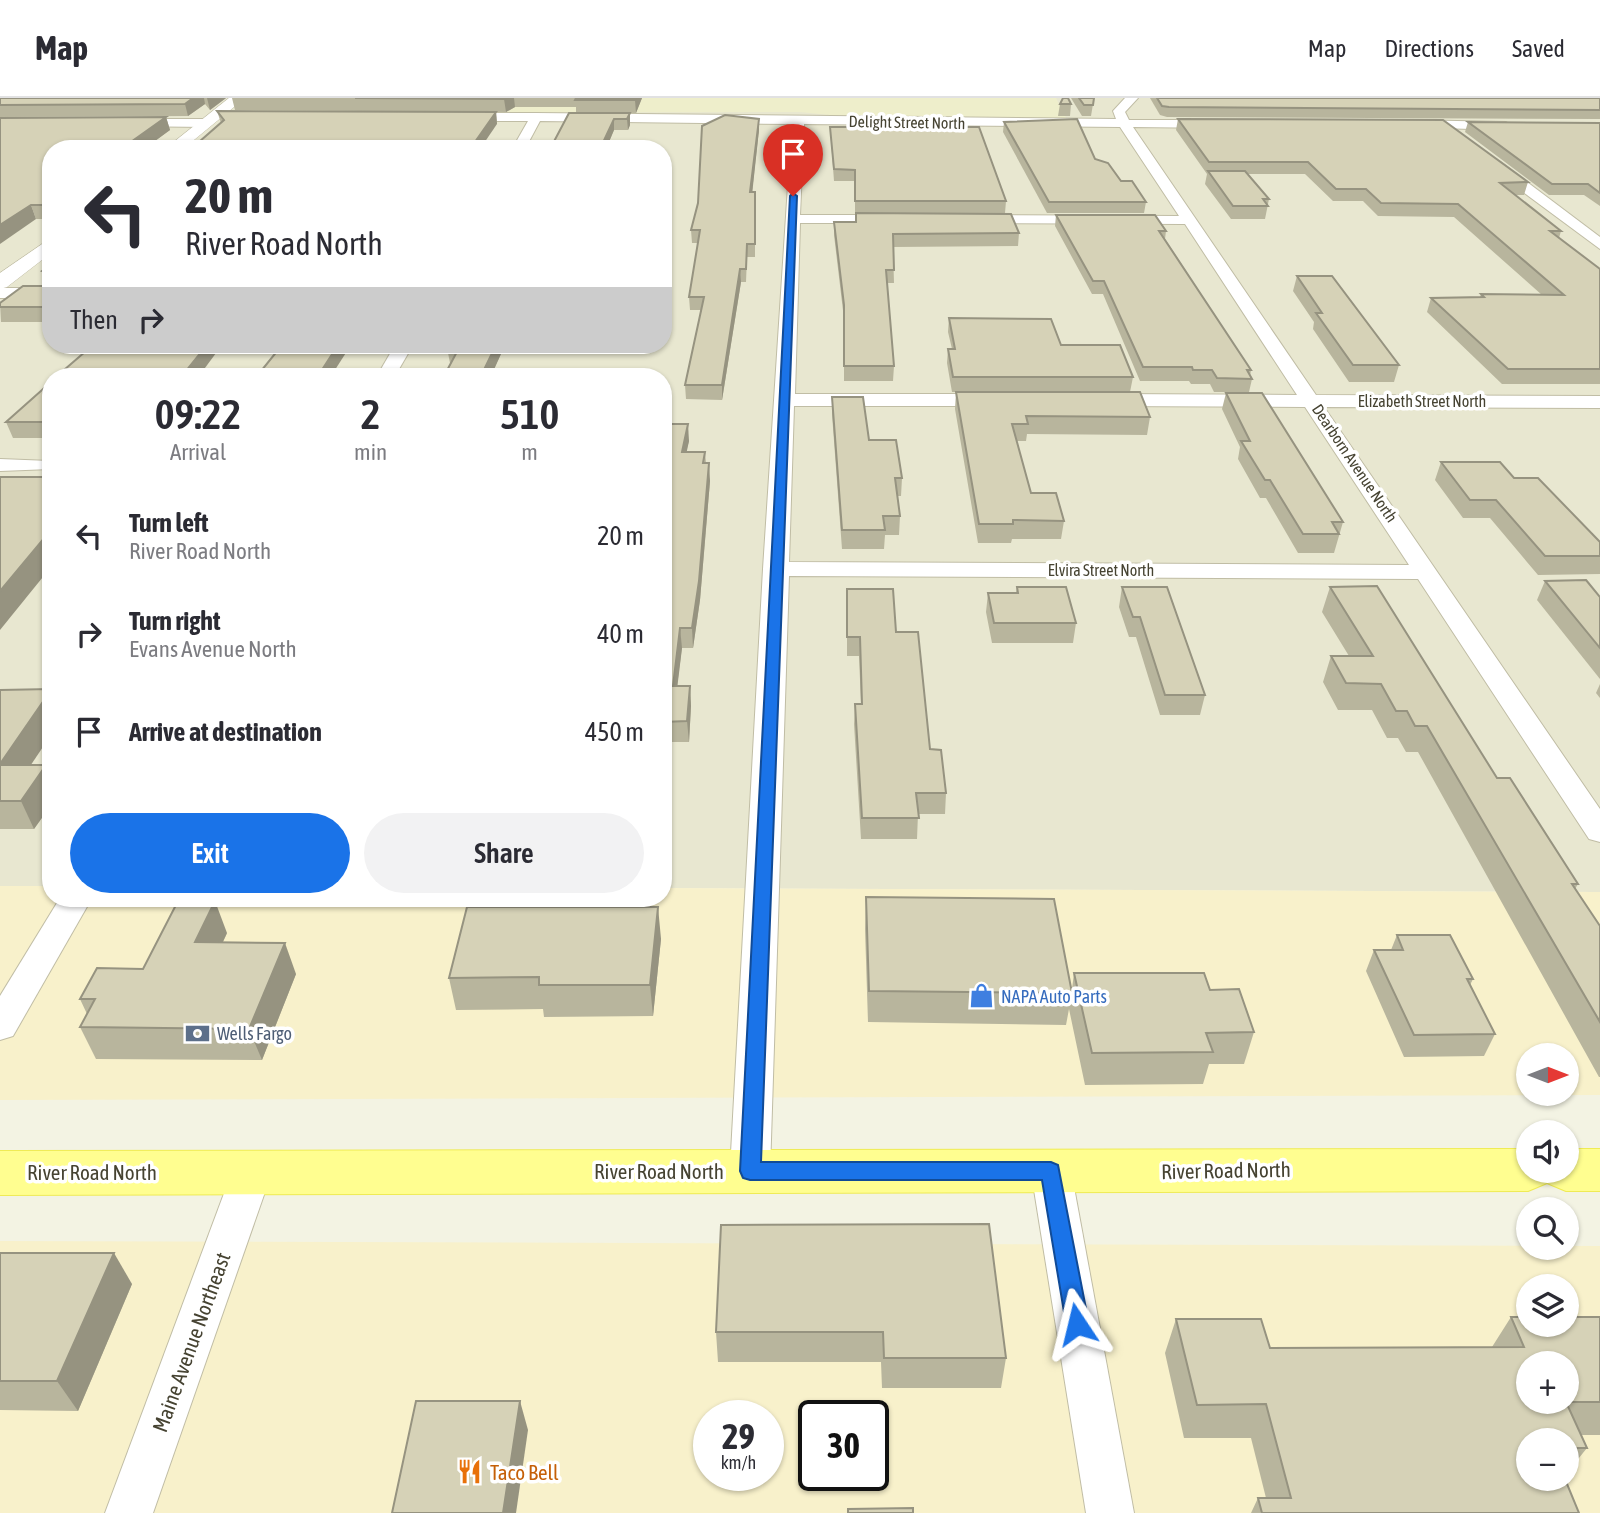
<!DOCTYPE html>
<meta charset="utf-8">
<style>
body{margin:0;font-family:"Asap Condensed",sans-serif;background:#f2f2f3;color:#2b2b33;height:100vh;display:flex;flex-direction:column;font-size:26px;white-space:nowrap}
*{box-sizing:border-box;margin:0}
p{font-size:23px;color:#7c7c81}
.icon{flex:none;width:38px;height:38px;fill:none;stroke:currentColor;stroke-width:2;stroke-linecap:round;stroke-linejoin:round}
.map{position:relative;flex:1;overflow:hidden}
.side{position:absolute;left:42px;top:270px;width:630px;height:539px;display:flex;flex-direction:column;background:#fff;border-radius:28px;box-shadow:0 2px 5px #0004}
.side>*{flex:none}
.banner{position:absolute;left:42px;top:42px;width:630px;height:214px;border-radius:28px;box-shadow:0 2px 5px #0004;background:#fff;color:#2b2b33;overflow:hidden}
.needle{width:46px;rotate:90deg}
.tools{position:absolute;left:1516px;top:945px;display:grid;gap:14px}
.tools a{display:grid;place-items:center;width:63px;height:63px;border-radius:50%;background:#fff;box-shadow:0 2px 5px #0004;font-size:35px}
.speed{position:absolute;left:693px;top:1302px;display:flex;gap:14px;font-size:35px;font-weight:700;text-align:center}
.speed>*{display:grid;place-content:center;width:91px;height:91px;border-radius:50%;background:#fff;box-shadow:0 2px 5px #0004;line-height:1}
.speed small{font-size:18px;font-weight:400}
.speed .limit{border:4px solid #111;border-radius:10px;background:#fff;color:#111}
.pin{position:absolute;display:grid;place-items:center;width:60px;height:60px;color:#fff;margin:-72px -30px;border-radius:50% 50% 50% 0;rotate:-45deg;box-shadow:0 0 7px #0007}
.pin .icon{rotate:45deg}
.me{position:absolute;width:77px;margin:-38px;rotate:350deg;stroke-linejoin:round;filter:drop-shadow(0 0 5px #0008)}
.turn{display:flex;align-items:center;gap:24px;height:147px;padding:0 28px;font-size:32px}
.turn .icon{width:91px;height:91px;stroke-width:2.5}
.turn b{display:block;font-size:49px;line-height:60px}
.then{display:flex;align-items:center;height:66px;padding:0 28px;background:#0003;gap:14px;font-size:26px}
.eta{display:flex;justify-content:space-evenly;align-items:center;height:119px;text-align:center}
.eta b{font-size:42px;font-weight:600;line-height:49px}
.button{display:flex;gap:14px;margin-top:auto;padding:14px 28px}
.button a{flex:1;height:80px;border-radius:42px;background:#1a73e8;color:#fff;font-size:28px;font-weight:600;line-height:80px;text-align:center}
.button a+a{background:#f2f2f3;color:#2b2b33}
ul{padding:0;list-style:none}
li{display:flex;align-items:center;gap:21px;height:98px;padding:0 28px}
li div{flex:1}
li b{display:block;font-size:26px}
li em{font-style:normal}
header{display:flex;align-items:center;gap:42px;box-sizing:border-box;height:98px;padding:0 35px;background:#fff;border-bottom:2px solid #e1e1e2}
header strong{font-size:33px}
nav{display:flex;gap:38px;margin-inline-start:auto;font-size:24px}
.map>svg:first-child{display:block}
.residential{fill:#e8e7d0;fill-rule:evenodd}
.commercial{fill:#f8f1cb;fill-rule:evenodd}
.education{fill:#eeeecb}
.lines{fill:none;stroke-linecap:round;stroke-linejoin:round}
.minor-casing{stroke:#c0bda5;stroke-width:2}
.tertiary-casing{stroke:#c0bda5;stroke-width:1}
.primary-casing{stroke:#efeb55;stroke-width:2}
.minor{fill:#fff;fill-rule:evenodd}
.tertiary{fill:#fff;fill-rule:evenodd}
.primary{fill:#fffe90;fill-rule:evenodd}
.wall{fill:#b8b59d}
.shaded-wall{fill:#969380}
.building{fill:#d6d2b7;stroke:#969380;stroke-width:2;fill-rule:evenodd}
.route{fill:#1a73e8;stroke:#114b97;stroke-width:2}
.labels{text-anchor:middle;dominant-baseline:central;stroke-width:7;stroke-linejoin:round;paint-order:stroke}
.far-street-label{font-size:16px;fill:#464332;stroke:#fff}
.shop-label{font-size:18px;fill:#366cbe;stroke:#fff;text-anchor:start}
.service-label{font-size:18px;fill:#4e5e75;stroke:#fff;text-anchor:start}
.near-street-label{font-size:21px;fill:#464332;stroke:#fff}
.near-food-label{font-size:21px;fill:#c56008;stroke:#fff;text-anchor:start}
</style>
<header>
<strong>Map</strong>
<nav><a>Map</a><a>Directions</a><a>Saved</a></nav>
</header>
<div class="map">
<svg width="1600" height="1415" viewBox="0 0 1600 1415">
<rect width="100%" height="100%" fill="#f3f3e3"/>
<path class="residential" d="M0,0H1600V794L663,790V278H51V788H0ZM51,51H663V247H51Z"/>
<g class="commercial">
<path d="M0,788H51V800H663V790L1600,794V997L0,1002ZM1528,957H1566V996H1528Z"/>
<path d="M0,1143L1600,1148V1415H0ZM1528,1188H1566V1227H1528ZM1528,1265H1566V1304H1528ZM709,1318H768V1377H709ZM814,1318H873V1377H814ZM1528,1342H1566V1381H1528Z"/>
</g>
<path class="education" d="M267,0H1056L1066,20L869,21L800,14L248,15Z"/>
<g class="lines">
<defs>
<g id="minor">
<path d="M1125,0H1138L1125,14L1129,22H1219L1225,26L1219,30L1133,29L1316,297L1600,298V310L1324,309L1600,711V744L1589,741L1418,481L789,478L770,1073L764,1085L750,1090L736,1085L730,1073L763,471L792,26L540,23L525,51H512L528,23H456L450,19L456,15H536L1116,21L1113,13ZM804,26L1120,29L1179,118L975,117L968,121L975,125L1185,126L1297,297L1105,296L1095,302L1105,308L1305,309L1409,467L789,464L794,308H996L1006,302L996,296H795L800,125H897L904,121L897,117H800Z"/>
<path d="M126,21H206L212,25L206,29L122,28V22Z"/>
<path d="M1408,22L1506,24L1512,28L1506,32L1404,29V23Z"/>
<path d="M1489,63H1499L1600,139V151L1489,69Z"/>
<rect x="0" y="190" width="51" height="10"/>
<path d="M395,247H413L395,278H377Z"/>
<path d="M0,361L50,363L51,371L0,373Z"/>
<path d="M60,800H92L13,938L0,942V898Z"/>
<path d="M1051,1056L1065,1061L1071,1073L1134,1415H1086L1031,1073L1037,1061Z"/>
<path d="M252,1057L266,1062L272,1074L153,1415H105L232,1074L238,1062Z"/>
</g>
<g id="tertiary">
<path d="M229,0H245L183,51H165Z"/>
<path d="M51,140V155L7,189L0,191V175Z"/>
</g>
<path id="primary" d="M1528,1051V1073H1566V1051H1600V1093H1566L1547,1085L1528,1093L0,1097V1053Z"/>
</defs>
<use href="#minor" class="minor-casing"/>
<use href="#tertiary" class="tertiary-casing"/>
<use href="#primary" class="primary-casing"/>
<use href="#minor" class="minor"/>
<use href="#tertiary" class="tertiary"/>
<use href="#primary" class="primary"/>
</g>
<g class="wall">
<path d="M0,0H226L210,12L205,6L188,18L0,19Z"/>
<path d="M232,0H642L636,15L576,14V9H515L506,14L235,12Z"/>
<path d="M1071,0H1094L1091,18H1082Z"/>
<path d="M1150,0H1600V21L1167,19L1160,17Z"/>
<path d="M1060,6H1071L1070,18H1058Z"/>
<path d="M217,13L496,14L497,26L221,25Z"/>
<path d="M569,15H630V27L628,32H614L606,51H550Z"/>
<path d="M166,19L170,32L144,51H51V119L47,121H36L0,20Z"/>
<path d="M1178,21L1528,84L1524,97H1515L1561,133L1559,140L1600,171V286H1502L1427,214L1431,200L1480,199L1481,196L1542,197L1454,119L1378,118L1363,103H1333L1305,76H1247L1269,101L1265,121H1231L1205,86L1207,76L1176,32Z"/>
<path d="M1004,24L1095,61L1146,104L1144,115H1047L1003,34Z"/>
<path d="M1468,24L1600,25V108L1584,97H1549L1465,34Z"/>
<path d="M830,29L1006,103L1005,115H855V83H834Z"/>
<path d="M759,32L752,94H755V159H747L746,184H741L722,302L686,301L685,287L701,212H690L689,199L698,145H692L691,132Z"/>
<path d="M1056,117L1166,133L1165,141L1251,272L1250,278L1252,281L1249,294H1214L1210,286H1191L1189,283H1140L1103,196H1092L1055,128Z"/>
<path d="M834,124L1019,135L1018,148L893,149L894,185H887L894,268L893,283H844V221L834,137Z"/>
<path d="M51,167V224H1L0,205L47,187L42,173Z"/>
<path d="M1297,178L1399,267L1394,284H1349L1313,231L1314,224L1293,193Z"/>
<path d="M949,220L1061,247L1133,279L1130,294H952L947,265L948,251H952L948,234Z"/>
<path d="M505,247L491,278H444L451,265H450L447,250Z"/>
<path d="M51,284V340H13L6,324Z"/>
<path d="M956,294L1150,319L1147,337L1027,336L1026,343H1016L1031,395L1064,423L1061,441H1012L1011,445H978L955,311Z"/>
<path d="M1226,295L1343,424L1334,455H1298L1266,400H1260L1238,361L1240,349L1222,311Z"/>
<path d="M832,299L902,380L901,398H897L900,418L899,437H885L884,451H842L832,316Z"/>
<path d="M663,326L689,343L686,354H705L706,365L710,383L700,502L693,550H682L677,588H690L691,608L689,644H663Z"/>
<path d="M1441,364L1514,380L1600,444V476L1538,477L1490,420H1463L1435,382Z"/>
<path d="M1545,483L1600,499V581L1537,502Z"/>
<path d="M1017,489L1076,525L1073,545H992L986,514L988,495H1016Z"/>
<path d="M1122,489L1205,597L1200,617H1160L1136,539H1129L1119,509Z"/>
<path d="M1330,489L1497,680L1578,786L1575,791L1600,828V979H1599L1418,654H1406L1398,640H1387L1372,612H1338L1323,584L1331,558H1349L1322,514Z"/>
<path d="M847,491L896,534L930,651L946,695L945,716H918L917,741H861L854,626L855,606H861L859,558H847Z"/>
<path d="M1600,586V600L1596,595Z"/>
<path d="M0,592L31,667H46L51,678V707L34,731H0Z"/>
<path d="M866,799L1072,891L1074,875L1210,892L1254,934L1244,966H1209L1203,986L1085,987L1069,911L1066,927L868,924L865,831Z"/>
<path d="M227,835L223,844L296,876L262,962L96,961L80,929L87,916L80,901L143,871Z"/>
<path d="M1397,837L1473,881L1470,887L1495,936L1484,958L1404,959L1366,873L1374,852H1391Z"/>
<path d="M661,841L653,918L544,919L543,911L456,912L449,880Z"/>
<path d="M721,1127L1006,1260L1001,1290H882L881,1264H718L716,1234Z"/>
<path d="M0,1155L132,1186L78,1313L0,1312Z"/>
<path d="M1511,1219H1600V1337H1581L1587,1350L1566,1376V1342H1528L1579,1415H1251L1258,1400H1266L1251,1340H1184L1165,1255L1176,1221L1270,1250L1492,1249Z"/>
</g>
<g class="shaded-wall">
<path d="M193,0H204L205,6L188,18L185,6Z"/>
<path d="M207,0H226L210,12Z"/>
<path d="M507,0H514L515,9L506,14L504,1Z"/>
<path d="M636,0H642L636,15L635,2Z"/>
<path d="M496,14L497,26L480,51H470Z"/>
<path d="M630,15V27L628,32L627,21Z"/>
<path d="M166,19L170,32L144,51H121Z"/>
<path d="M614,21V32L606,51H600Z"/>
<path d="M759,21V32L751,106L750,94Z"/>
<path d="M51,100V119L47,121L42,107Z"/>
<path d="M31,107L36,121L0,146V127Z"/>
<path d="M740,171L741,184L722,302V287Z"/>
<path d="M207,247H222L199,278H182Z"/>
<path d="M338,247H351L331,278H318Z"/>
<path d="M496,247H505L491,278H481Z"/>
<path d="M688,326L689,343L683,371L682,354Z"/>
<path d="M709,365L710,383L700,502L693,550L692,530Z"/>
<path d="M51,432V469L0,532V493Z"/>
<path d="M680,530L682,550L675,608L673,588Z"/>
<path d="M690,588L691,608L689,644L687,623Z"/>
<path d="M51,592V637L12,695L0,669V666Z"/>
<path d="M46,667L51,678V707L34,731L21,703Z"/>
<path d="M215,803L227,835L208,875L195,844Z"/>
<path d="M658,809L661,841L653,918L650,887Z"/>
<path d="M285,845L296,876L262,962L249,931Z"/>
<path d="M114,1155L132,1186L78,1313L57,1283Z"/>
<path d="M520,1303L528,1332L516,1415H503Z"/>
</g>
<g class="building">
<path d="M0,0H193L185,6L0,7Z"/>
<path d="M355,0H507L504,1Z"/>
<path d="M576,0H636L635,2H575Z"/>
<path d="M1063,0H1068L1071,6H1060Z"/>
<path d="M1079,0H1094L1093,7H1084Z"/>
<path d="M1157,0H1600V12L1169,9L1162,8Z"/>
<path d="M217,13L496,14L470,51H191L224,22Z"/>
<path d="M569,15H630L627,21H614L600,51H550Z"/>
<path d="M725,17L759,21L750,94H755V146H747L746,171H740L722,287H685L704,199H689L700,132H691L698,105L702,28Z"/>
<path d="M166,19L121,51H51V100L42,107H31L0,127V20Z"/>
<path d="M1077,21L1095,61L1108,65L1121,83H1132L1146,104H1049L1004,24Z"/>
<path d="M1178,21L1443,22L1528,84L1500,85L1561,133H1550L1600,171V271H1508L1431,200L1484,199L1481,196L1564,197L1458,106L1381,105L1366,91H1336L1308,64H1209Z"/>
<path d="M1468,24L1600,25V95L1588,86H1552Z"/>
<path d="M830,29H979L1006,103H855V72L834,71Z"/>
<path d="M1208,73H1245L1269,101H1263L1268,108H1233Z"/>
<path d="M856,115L1011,116L1019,135L893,136L894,172H886L894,268H844V207L834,124H856Z"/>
<path d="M1056,117H1155L1166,133H1159L1251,272H1247L1252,281L1217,280L1212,272H1193L1192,269H1143L1104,183H1093Z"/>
<path d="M51,167V209H0V205L23,188H48L49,176L42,173Z"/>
<path d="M1297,178H1332L1399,267H1353L1316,215H1322Z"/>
<path d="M949,220L1051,221L1061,247H1120L1133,279H953L948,251H955Z"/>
<path d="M93,247H207L182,278H57Z"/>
<path d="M282,247H338L318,278H257Z"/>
<path d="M449,247H496L481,278H444L459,250H447Z"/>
<path d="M51,284V324H6Z"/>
<path d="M956,294H1140L1150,319L1026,318L1028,326H1012L1031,395H1056L1064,423L1013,422V426H979Z"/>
<path d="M1226,295H1262L1343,424H1332L1339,436H1303L1270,382H1265L1241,343H1250Z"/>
<path d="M832,299H863L869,342H896L902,380H895L900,418H883L885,432H842Z"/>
<path d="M663,326H688L682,354H705L703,365H709L699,483L692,530H680L673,588H690L687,623L663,624Z"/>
<path d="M1441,364H1500L1514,380H1538L1600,444V458H1545L1496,402H1470Z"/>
<path d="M0,379H51V432L0,493Z"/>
<path d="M1586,482L1600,499V550L1545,483Z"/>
<path d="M1377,488L1497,680H1510L1578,786H1572L1600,828V924L1427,628H1415L1407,613H1396L1381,586L1346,585L1331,558H1373L1330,489Z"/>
<path d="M1017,489H1066L1076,525H994L988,495H1018Z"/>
<path d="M1122,489H1167L1205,597H1165L1140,519H1133Z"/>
<path d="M847,491H893L896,534H918L930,651L941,652L946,695H916L919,720H862L855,606H862L860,539H847Z"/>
<path d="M51,591V592L0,666V592Z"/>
<path d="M0,667H46L21,703H0Z"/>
<path d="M866,799L1054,801L1072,895L869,893Z"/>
<path d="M178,803H215L195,844L285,845L249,931L80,929L95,901H80L97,870L143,871Z"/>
<path d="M467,809H658L650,887H539V879L449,880Z"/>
<path d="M1397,837H1450L1473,881H1467L1495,936L1414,937L1374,852H1403Z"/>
<path d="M1074,875H1204L1210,892L1239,891L1254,934L1206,935L1213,954L1092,955Z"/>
<path d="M989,1126L1006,1260H884L883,1234H716L721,1127Z"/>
<path d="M0,1155H114L57,1283H0Z"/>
<path d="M1511,1219H1528V1227H1566V1219H1600V1304H1566L1587,1350H1566V1342H1528V1381H1565L1579,1415H1262L1258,1400H1291L1266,1306L1197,1307L1176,1221H1261L1270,1250L1524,1249ZM1528,1265H1566V1304H1528Z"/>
<path d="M416,1303H520L503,1415H392Z"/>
<path d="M913,1410V1415H848V1411Z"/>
</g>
<path class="route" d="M793,95L797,98L761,1064H1051L1058,1067L1089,1226L1085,1234L1077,1237L1069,1234L1066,1226L1042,1082H750L743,1080L740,1073L790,98Z"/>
<defs>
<symbol id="shop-bare" viewBox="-9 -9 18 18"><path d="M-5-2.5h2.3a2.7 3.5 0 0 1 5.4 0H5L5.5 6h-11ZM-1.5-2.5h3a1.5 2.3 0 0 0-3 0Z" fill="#3f7fe0" stroke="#fff" stroke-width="2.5" paint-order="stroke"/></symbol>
<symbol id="bank-bare" viewBox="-9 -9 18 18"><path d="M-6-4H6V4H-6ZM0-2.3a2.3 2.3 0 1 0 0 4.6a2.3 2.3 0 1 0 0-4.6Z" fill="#5c6f8a" stroke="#fff" stroke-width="2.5" paint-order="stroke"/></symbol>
<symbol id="restaurant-bare" viewBox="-9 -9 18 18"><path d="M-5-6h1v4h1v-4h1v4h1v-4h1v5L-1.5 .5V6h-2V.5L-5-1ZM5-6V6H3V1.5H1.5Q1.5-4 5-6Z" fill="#e8710a" stroke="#fff" stroke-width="2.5" paint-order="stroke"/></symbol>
</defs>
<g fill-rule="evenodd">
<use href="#shop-bare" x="964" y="880" width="35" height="35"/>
<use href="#bank-bare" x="180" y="918" width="35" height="35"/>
<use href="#restaurant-bare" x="452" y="1356" width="35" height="35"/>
</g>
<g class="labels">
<g class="far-street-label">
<text transform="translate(907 24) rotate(1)">Delight Street North</text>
<text x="1422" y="303">Elizabeth Street North</text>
<text transform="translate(1355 365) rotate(56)">Dearborn Avenue North</text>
<text x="1101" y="472">Elvira Street North</text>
</g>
<g class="shop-label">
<text x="1001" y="898">NAPA Auto Parts</text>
</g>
<g class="service-label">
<text x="217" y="935">Wells Fargo</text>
</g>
<g class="near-street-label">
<text transform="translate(1226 1072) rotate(-1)">River Road North</text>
<text x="659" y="1073">River Road North</text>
<text x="92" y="1074">River Road North</text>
<text transform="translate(191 1244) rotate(-70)">Maine Avenue Northeast</text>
</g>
<g class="near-food-label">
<text x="490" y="1374">Taco Bell</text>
</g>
</g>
</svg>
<div class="tools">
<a><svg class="needle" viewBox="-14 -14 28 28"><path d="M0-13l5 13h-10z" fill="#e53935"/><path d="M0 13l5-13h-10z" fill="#7c7c81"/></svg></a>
<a><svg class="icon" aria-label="sound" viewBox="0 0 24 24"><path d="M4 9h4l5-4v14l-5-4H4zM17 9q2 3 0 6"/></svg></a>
<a><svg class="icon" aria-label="search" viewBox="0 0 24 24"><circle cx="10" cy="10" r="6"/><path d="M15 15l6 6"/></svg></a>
<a><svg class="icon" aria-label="layers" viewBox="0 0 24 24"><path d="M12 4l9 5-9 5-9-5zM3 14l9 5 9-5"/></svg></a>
<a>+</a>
<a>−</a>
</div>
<div class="speed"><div>29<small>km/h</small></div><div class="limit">30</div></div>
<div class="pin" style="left:793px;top:98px;background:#d93025"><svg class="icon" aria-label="arrive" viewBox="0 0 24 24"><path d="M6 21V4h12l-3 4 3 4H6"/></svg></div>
<svg class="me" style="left:1077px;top:1226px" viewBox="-20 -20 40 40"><path d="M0-17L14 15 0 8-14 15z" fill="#1a73e8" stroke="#fff" stroke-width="4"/></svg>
<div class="banner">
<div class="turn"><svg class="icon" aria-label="left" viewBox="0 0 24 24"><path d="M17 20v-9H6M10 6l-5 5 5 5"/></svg><div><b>20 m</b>River Road North</div></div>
<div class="then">Then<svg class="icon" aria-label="right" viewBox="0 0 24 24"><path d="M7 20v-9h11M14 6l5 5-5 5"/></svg></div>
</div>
<section class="side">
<div class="eta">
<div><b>09:22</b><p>Arrival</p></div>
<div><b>2</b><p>min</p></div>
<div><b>510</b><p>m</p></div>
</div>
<ul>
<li><svg class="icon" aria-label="left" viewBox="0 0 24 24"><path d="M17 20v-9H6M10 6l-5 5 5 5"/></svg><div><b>Turn left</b><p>River Road North</p></div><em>20 m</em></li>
<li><svg class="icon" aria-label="right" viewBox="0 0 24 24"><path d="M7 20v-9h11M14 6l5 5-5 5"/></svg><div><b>Turn right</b><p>Evans Avenue North</p></div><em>40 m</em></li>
<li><svg class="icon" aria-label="arrive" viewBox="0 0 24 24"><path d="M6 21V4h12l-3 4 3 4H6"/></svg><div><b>Arrive at destination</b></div><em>450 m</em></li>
</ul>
<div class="button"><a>Exit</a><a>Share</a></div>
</section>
</div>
